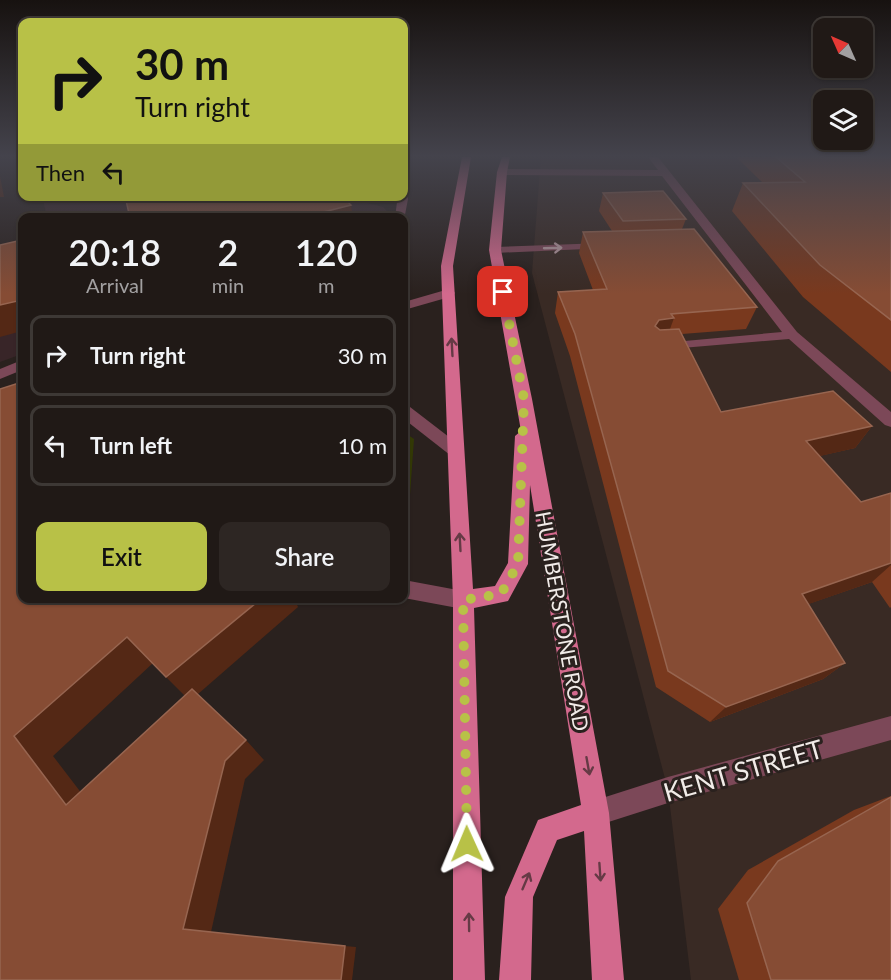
<!DOCTYPE html>
<style>
body{margin:0;font-family:Lato,sans-serif;background:#2d2623;color:#f1f3f6;height:100vh;display:flex;flex-direction:column;font-size:22px;white-space:nowrap}
*{box-sizing:border-box;margin:0}
p{font-size:20px;color:#a2a0a1}
.icon{flex:none;width:33px;height:33px;fill:none;stroke:currentColor;stroke-width:2;stroke-linecap:round;stroke-linejoin:round}
.map{position:relative;flex:1;overflow:hidden}
.panel{position:absolute;left:18px;top:213px;width:390px;height:390px;display:flex;flex-direction:column;background:#201916;border-radius:12px;box-shadow:0 2px 4px #0004,0 0 0 2px #3d3835}
.panel>*{flex:none}
.banner{position:absolute;left:18px;top:18px;width:390px;height:183px;border-radius:12px;box-shadow:0 2px 4px #0004,0 0 0 2px #3d3835;background:#b8c147;color:#111;overflow:hidden}
.needle{width:39px;rotate:315deg}
.fabs{position:absolute;left:813px;top:18px;display:grid;gap:12px}
.fabs a{display:grid;place-items:center;width:60px;height:60px;border-radius:12px;background:#201916;box-shadow:0 2px 4px #0004,0 0 0 2px #3d3835;font-size:30px}
.pin{position:absolute;display:grid;place-items:center;width:51px;height:51px;color:#fff;margin:-26px;border-radius:12px;box-shadow:0 3px 9px #0006}
.me{position:absolute;width:66px;margin:-33px;rotate:359deg;stroke-linejoin:round;filter:drop-shadow(0 0 4px #0008)}
.turn{display:flex;align-items:center;gap:21px;height:126px;padding:0 18px;font-size:27px}
.turn .icon{width:78px;height:78px;stroke-width:2.5}
.turn b{display:block;font-size:42px;line-height:51px}
.then{display:flex;align-items:center;height:57px;padding:0 18px;background:#0003;gap:12px;font-size:22px}
.eta{display:flex;justify-content:space-evenly;align-items:center;height:102px;text-align:center}
.eta b{font-size:36px;font-weight:600;line-height:42px}
.primary-button{display:flex;gap:12px;margin-top:auto;padding:12px 18px}
.primary-button a{flex:1;height:69px;border-radius:12px;background:#b8c147;color:#111;font-size:24px;font-weight:600;line-height:69px;text-align:center}
.primary-button a+a{background:#2d2623;color:#f1f3f6}
ul{padding:0;list-style:none}
li{display:flex;align-items:center;gap:18px;height:81px;margin:0 12px 9px;padding:0 6px;border:3px solid #3d3835;border-radius:12px}
li div{flex:1}
li b{display:block;font-size:22px}
li em{font-style:normal}
.map>svg:first-child{display:block}
.commercial{fill:#382528}
.built{fill:#392a24}
.green{fill:#333906}
.lines{fill:none;stroke-linecap:round;stroke-linejoin:round}
.minor{fill:#7c4858;fill-rule:evenodd}
.major{fill:#d3698d;fill-rule:evenodd}
.wall{fill:#79391e}
.shaded-wall{fill:#542815}
.building{fill:#864c34;stroke:#976550;stroke-width:1.5}
.oneway{stroke:#b69aa0}
.oneway2{stroke:#653a45}
.route{stroke:#b8c147;stroke-width:10;stroke-dasharray:0 18}
.labels{text-anchor:middle;dominant-baseline:central;stroke-width:6;stroke-linejoin:round;paint-order:stroke}
.street-label{font-size:21px;fill:#f1ebe8;stroke:#2a211e}
.near-street-label{font-size:26px;fill:#f1ebe8;stroke:#2a211e}
</style>
<div class="map">
<svg width="891" height="980" viewBox="0 0 891 980">
<rect width="100%" height="100%" fill="#2a211e"/>
<g class="commercial">
<path d="M59,196H248L267,202H364L383,207L392,216L27,218L46,213L43,200Z"/>
<path d="M22,269V354L0,362V275Z"/>
</g>
<path class="built" d="M541,157H891V980H691L668,790L532,273Z"/>
<path class="green" d="M404,432L414,439L410,495L404,502Z"/>
<g class="lines">
<g class="minor">
<path d="M648,157H658L797,332L891,412V427L885,425L789,339L658,350L656,347L658,344L663,343L782,332L662,176L502,175L497,172L502,169L658,170Z"/>
<path d="M404,193L407,194L408,199L404,220V218H395L397,202L321,201L316,198L404,196Z"/>
<path d="M604,243L610,246L608,248L495,253L489,250L495,247Z"/>
<path d="M449,289L453,290L455,293L453,296L404,310V302Z"/>
<path d="M22,360V370L0,379V369Z"/>
<path d="M404,406L410,407L462,447L464,451L462,455H450L404,419Z"/>
<path d="M404,580L463,591L470,593L473,600L470,607L463,609L404,598Z"/>
<path d="M891,716V740L668,803L596,826L587,822L583,813L587,804L596,800L668,777Z"/>
</g>
<path class="major" d="M462,157H471L453,266L473,589L495,586L508,563L515,436L521,431L489,250L497,172L502,157H510L507,172L501,250L532,399L609,813L624,980H592L584,831L557,840L533,897L531,980H499L505,897L538,820L581,805L530,485L528,564L508,601L474,608L485,980H453V600L441,266Z"/>
</g>
<g class="wall">
<path d="M736,157H891V372L803,297L732,211L743,183L762,182Z"/>
<path d="M603,193L686,219L682,229L757,307L746,329L682,334L721,412L872,426L855,448L819,456L861,502L891,493V607L890,608L872,582L808,604L845,663L823,679L710,722L656,687L570,356L555,313L558,292L593,290L579,253L583,232L612,231L599,211Z"/>
<path d="M891,796V980H739L718,909L748,870L854,810Z"/>
</g>
<g class="shaded-wall">
<path d="M0,176L4,197H0Z"/>
<path d="M351,205L353,218H300Z"/>
<path d="M22,300V331L0,337V305Z"/>
<path d="M674,318L666,340L655,326L659,320Z"/>
<path d="M872,426L855,448L790,463L806,441Z"/>
<path d="M891,563V565L872,582L783,613L802,594Z"/>
<path d="M262,598H294L298,607L190,701L166,677Z"/>
<path d="M127,637L153,663L53,756L102,820L66,805L14,736Z"/>
<path d="M845,663L823,679L710,722L726,707Z"/>
<path d="M246,740L264,760L245,779L211,932L183,929L225,761Z"/>
<path d="M345,946L356,947L352,980H341Z"/>
</g>
<g class="building">
<path d="M776,157H891V320L820,265L743,183L805,182Z"/>
<path d="M663,191L686,219L623,221L603,193Z"/>
<path d="M125,196H342L351,205L300,218H130Z"/>
<path d="M694,229L757,307L671,314L674,318L659,320L655,326L660,330L679,329L721,412L833,391L872,426L806,441L861,502L891,493V563L802,594L845,663L726,707L668,671L575,334L558,292L607,289L583,232Z"/>
<path d="M22,240V300L0,305V245Z"/>
<path d="M22,382V598H262L166,677L127,637L14,736L66,805L192,689L246,740L225,761L183,929L345,946L341,980H0V389Z"/>
<path d="M891,797V980H771L747,903L778,861Z"/>
</g>
<defs><path id="oneway-shaft" d="M-6 0H5M1.5-3L5.5 0L1.5 3" fill="none" stroke-width="1.6" stroke-linecap="round" stroke-linejoin="round" transform="scale(1.5)"/></defs>
<use class="oneway" href="#oneway-shaft" transform="translate(553 248) rotate(-2)"/>
<g class="oneway2">
<use href="#oneway-shaft" transform="translate(452 347) rotate(-93)"/>
<use href="#oneway-shaft" transform="translate(460 542) rotate(-93)"/>
<use href="#oneway-shaft" transform="translate(588 766) rotate(80)"/>
<use href="#oneway-shaft" transform="translate(600 872) rotate(86)"/>
<use href="#oneway-shaft" transform="translate(526 881) rotate(-67)"/>
<use href="#oneway-shaft" transform="translate(469 922) rotate(-91)"/>
</g>
<linearGradient id="sky" x2="0" y2="1"><stop stop-color="#171210"/><stop offset="0.53" stop-color="#44434c"/><stop offset="1" stop-color="#44434c" stop-opacity="0"/></linearGradient>
<rect width="891" height="294" fill="url(#sky)"/>
<g class="lines">
<path class="route" d="M467,844L463,600L501,594L518,564L524,399L503,292"/>
</g>
<g class="labels">
<g class="street-label">
<text transform="translate(563 621) rotate(80)">HUMBERSTONE ROAD</text>
</g>
<g class="near-street-label">
<text transform="translate(743 770) rotate(-16)">KENT STREET</text>
</g>
</g>
</svg>
<div class="fabs">
<a><svg class="needle" viewBox="-14 -14 28 28"><path d="M0-13l5 13h-10z" fill="#e53935"/><path d="M0 13l5-13h-10z" fill="#a2a0a1"/></svg></a>
<a><svg class="icon" aria-label="layers" viewBox="0 0 24 24"><path d="M12 4l9 5-9 5-9-5zM3 14l9 5 9-5"/></svg></a>
</div>
<div class="pin" style="left:503px;top:292px;background:#d93025"><svg class="icon" aria-label="arrive" viewBox="0 0 24 24"><path d="M6 21V4h12l-3 4 3 4H6"/></svg></div>
<svg class="me" style="left:467px;top:844px" viewBox="-20 -20 40 40"><path d="M0-17L14 15 0 8-14 15z" fill="#b8c147" stroke="#fff" stroke-width="4"/></svg>
<div class="banner">
<div class="turn"><svg class="icon" aria-label="right" viewBox="0 0 24 24"><path d="M7 20v-9h11M14 6l5 5-5 5"/></svg><div><b>30 m</b>Turn right</div></div>
<div class="then">Then<svg class="icon" aria-label="left" viewBox="0 0 24 24"><path d="M17 20v-9H6M10 6l-5 5 5 5"/></svg></div>
</div>
<section class="panel">
<div class="eta">
<div><b>20:18</b><p>Arrival</p></div>
<div><b>2</b><p>min</p></div>
<div><b>120</b><p>m</p></div>
</div>
<ul>
<li><svg class="icon" aria-label="right" viewBox="0 0 24 24"><path d="M7 20v-9h11M14 6l5 5-5 5"/></svg><div><b>Turn right</b></div><em>30 m</em></li>
<li><svg class="icon" aria-label="left" viewBox="0 0 24 24"><path d="M17 20v-9H6M10 6l-5 5 5 5"/></svg><div><b>Turn left</b></div><em>10 m</em></li>
</ul>
<div class="primary-button"><a>Exit</a><a>Share</a></div>
</section>
</div>
